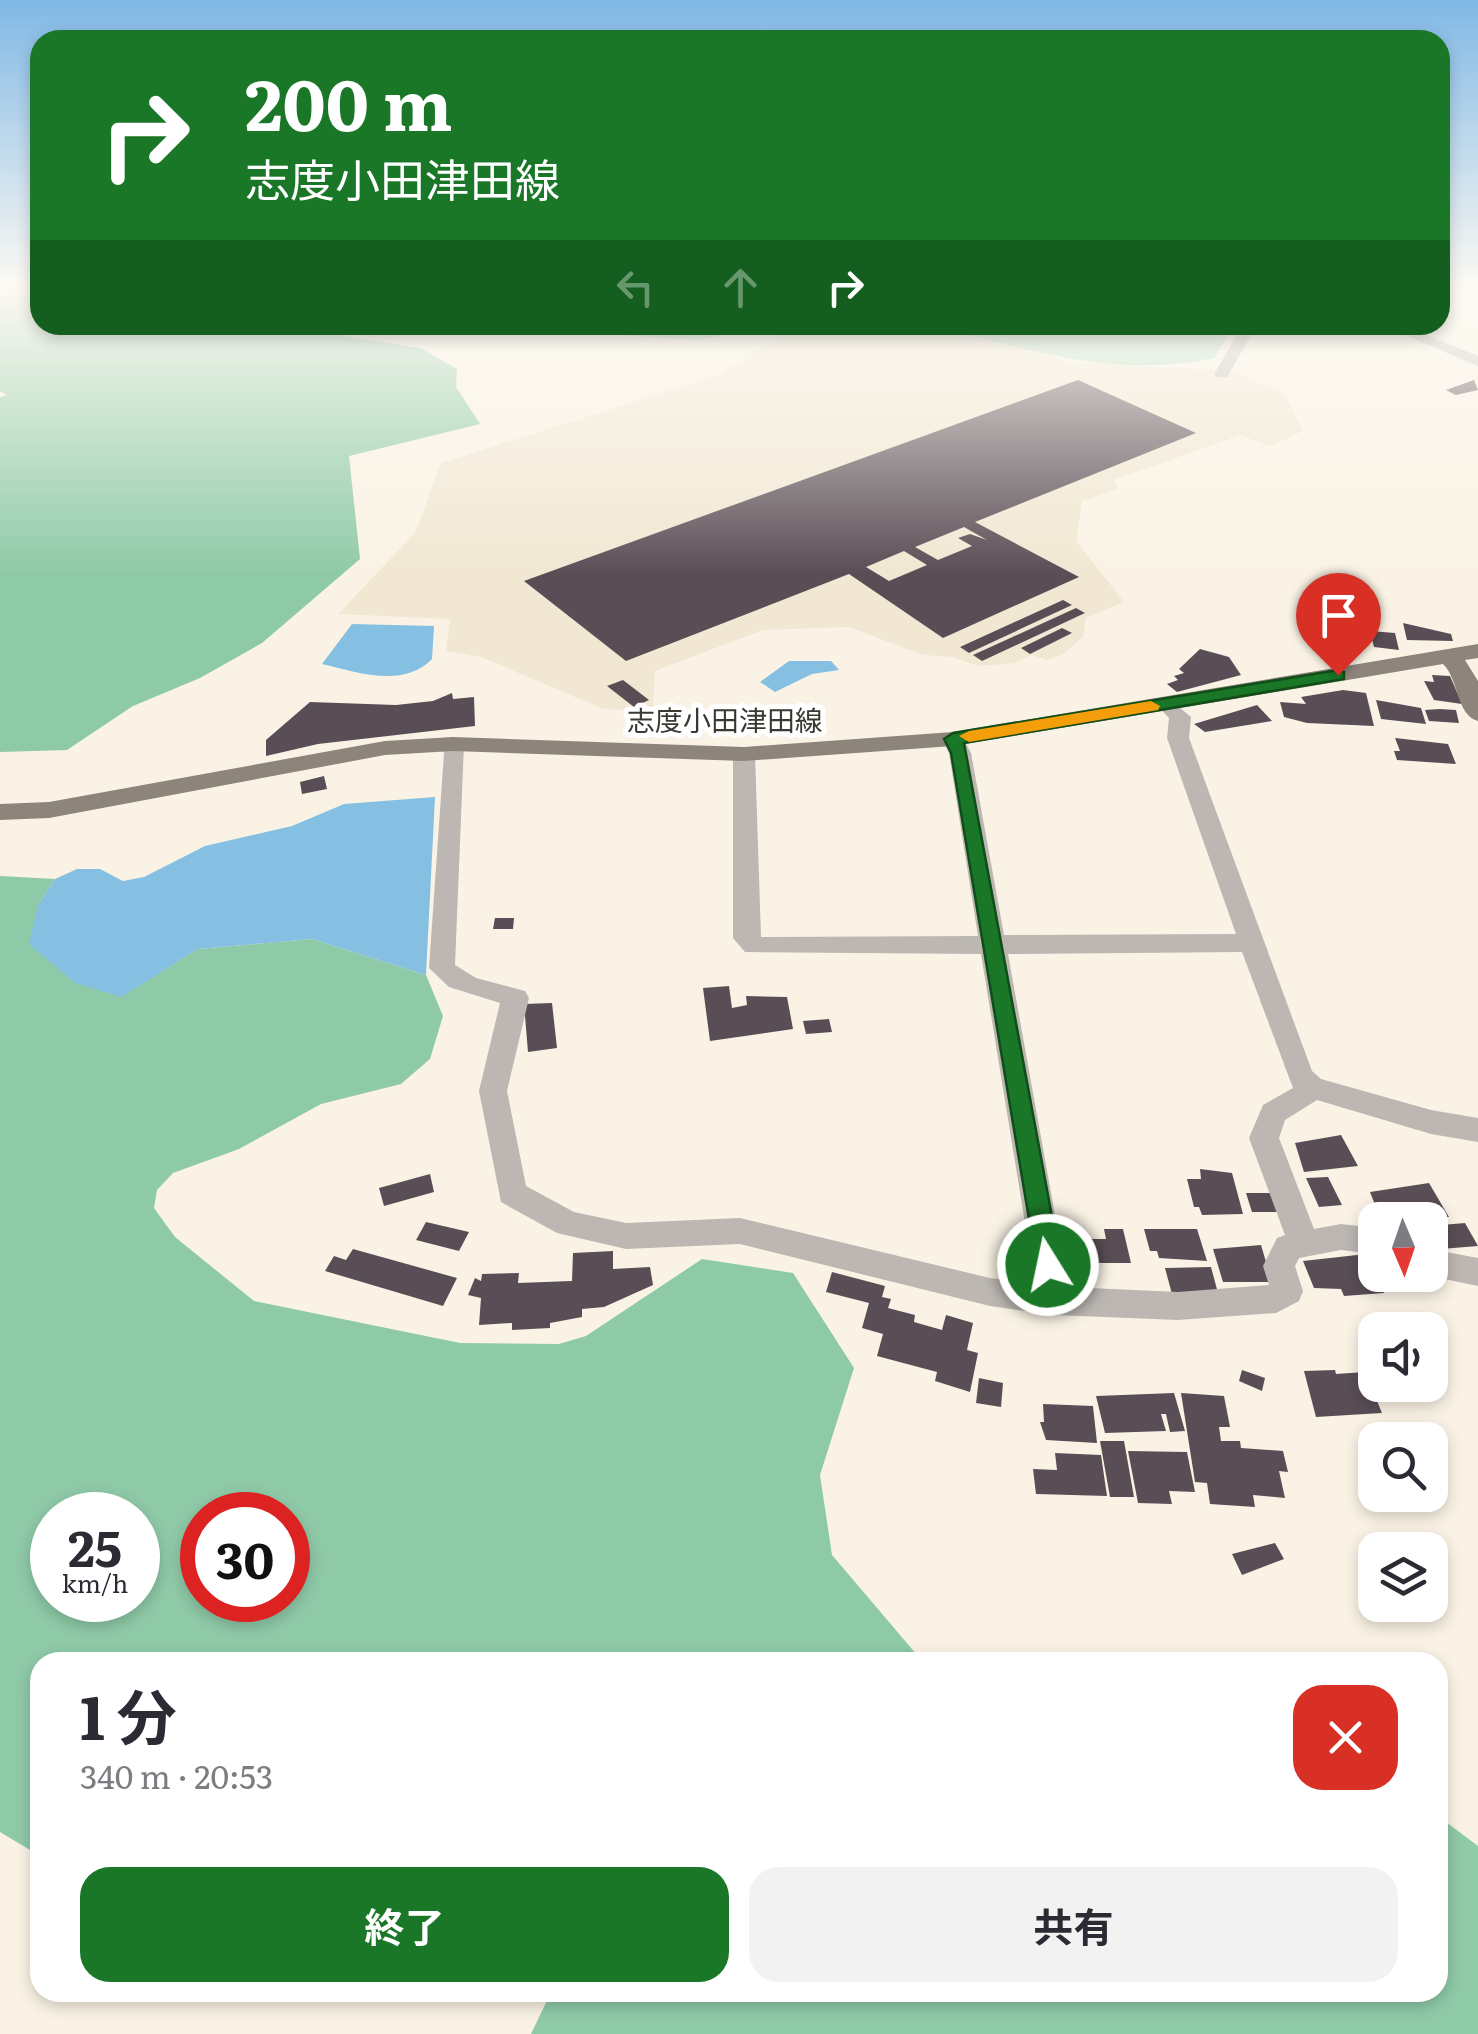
<!DOCTYPE html>
<html lang="ja">
<meta charset="utf-8">
<style>
body{margin:0;font-family:Literata,"Noto Sans JP",serif;background:#f2f2f3;color:#2b2b33;height:100vh;display:flex;flex-direction:column;font-size:38px;white-space:nowrap}
*{box-sizing:border-box;margin:0}
p{font-size:32px;color:#7c7c81}
.icon{flex:none;width:55px;height:55px;fill:none;stroke:currentColor;stroke-width:2;stroke-linecap:round;stroke-linejoin:round}
.map{position:relative;flex:1;overflow:hidden}
.sheet{position:absolute;left:30px;top:1652px;width:1418px;height:350px;display:flex;flex-direction:column;background:#fff;border-radius:30px;box-shadow:0 5px 15px #0003}
.sheet>*{flex:none}
.guide{position:absolute;left:30px;top:30px;width:1420px;height:305px;border-radius:30px;box-shadow:0 5px 15px #0003;background:#197727;color:#fff;overflow:hidden}
.needle{width:65px;rotate:178deg}
.fabs{position:absolute;left:1358px;top:1202px;display:grid;gap:20px}
.fabs a{display:grid;place-items:center;width:90px;height:90px;border-radius:20px;background:#fff;box-shadow:0 5px 15px #0003;font-size:50px}
.speed{position:absolute;left:30px;top:1492px;display:flex;gap:20px;font-size:50px;font-weight:700;text-align:center}
.speed>*{display:grid;place-content:center;width:130px;height:130px;border-radius:50%;background:#fff;box-shadow:0 5px 15px #0003;line-height:1}
.speed small{font-size:25px;font-weight:400}
.speed .limit{border:15px solid #d22;background:#fff;color:#111}
.pin{position:absolute;display:grid;place-items:center;width:85px;height:85px;color:#fff;margin:-102px -42px;border-radius:50% 50% 50% 0;rotate:-45deg;box-shadow:0 0 10px #0007}
.pin .icon{rotate:45deg}
.me{position:absolute;width:110px;margin:-55px;rotate:350deg;stroke-linejoin:round;filter:drop-shadow(0 0 8px #0008)}
.turn{display:flex;align-items:center;gap:35px;height:210px;padding:0 50px;font-size:45px}
.turn .icon{width:130px;height:130px;stroke-width:2.5}
.turn b{display:block;font-size:70px;line-height:85px}
.lanes{display:flex;align-items:center;height:95px;padding:0 50px;background:#0003;justify-content:center;gap:50px;direction:ltr}
.lanes .off{opacity:.35}
.round{display:grid;place-items:center;flex:none;width:105px;height:105px;border-radius:30px;background:#f2f2f3}
.head{display:flex;align-items:center;justify-content:space-between;height:170px;padding:0 50px}
h1{font-size:60px;font-weight:700;line-height:75px}
.action{display:flex;gap:20px;margin-top:auto;padding:20px 50px}
.action a{flex:1;height:115px;border-radius:30px;background:#197727;color:#fff;font-size:40px;font-weight:700;line-height:115px;text-align:center}
.action a+a{background:#f2f2f3;color:#2b2b33}
.map>svg:first-child{display:block}
.built{fill:#f1e7d3}
.green{fill:#acdbbf}
.forest{fill:#8fcaa8;fill-rule:evenodd}
.water{fill:#85bfe2}
.building{fill:#5a4e56;fill-rule:evenodd}
.lines{fill:none;stroke-linecap:round;stroke-linejoin:round}
.minor{fill:#bcb7b2;fill-rule:evenodd}
.major{fill:#8d847c;fill-rule:evenodd}
.route{fill:#197727;stroke:#104d19;stroke-width:2.5}
.slow{fill:#f59e0b}
.labels{text-anchor:middle;dominant-baseline:central;stroke-width:10;stroke-linejoin:round;paint-order:stroke}
.street-label{font-size:28px;fill:#3a3832;stroke:#fff}
</style>
<div class="map">
<svg width="1478" height="2034" viewBox="0 0 1478 2034">
<rect width="100%" height="100%" fill="#faf3e5"/>
<path class="built" d="M810,325H934L1070,362L1231,371L1284,393L1303,431L1271,446L1240,435L1114,480L1118,489L1082,501L1076,541L1124,602L1086,618L1083,637L1062,655L1047,660L1032,655L1015,663L978,666L952,657L923,655L849,627L763,630L655,671L653,711L603,709L481,657L446,651L450,619L338,614L415,533L441,463L721,374L778,336Z"/>
<g class="green">
<path d="M566,325H773L699,340L620,335Z"/>
<path d="M934,325H1234L1214,358C1118,379 1026,350 934,325Z"/>
</g>
<g class="forest">
<path d="M0,289H40V325H206L311,331L420,348L457,369L456,387L480,424L349,456L360,559L262,643L200,678L133,706L67,750L0,752V397L7,395L0,391Z"/>
<path d="M0,876L55,879L38,905L120,997L198,949L312,939L426,975L443,1016L430,1059L401,1084L321,1104L239,1149L173,1173L157,1190L154,1208L175,1237L254,1301L460,1343L559,1344L586,1336L702,1259L793,1273L854,1368L820,1475L832,1555L923,1662H40V1856L0,1832ZM52,1515H138V1600H52ZM202,1515H288V1600H202Z"/>
<path d="M1438,1816L1478,1846V2034H531L551,1992H1438Z"/>
</g>
<g class="water">
<path d="M352,624L434,626L432,659C403,689 356,672 322,664Z"/>
<path d="M789,661H831L839,670L812,674L775,692L760,682Z"/>
<path d="M435,797L426,975L312,939L198,949L121,997L75,983L29,944L38,905L55,879L77,869H100L123,881L144,877L205,846L292,826L344,804Z"/>
</g>
<g class="building">
<path d="M1078,380L1196,433L975,522L1079,577L943,638L849,574L626,661L524,581ZM964,527L987,540L970,534L958,538L972,546L938,560L915,547ZM904,551L927,565L889,581L866,567Z"/>
<path d="M1474,380L1478,390L1456,395L1446,390Z"/>
<path d="M1063,600L1072,605L969,653L960,647Z"/>
<path d="M1076,608L1085,613L982,661L973,655Z"/>
<path d="M1403,623L1451,634L1453,641L1407,640Z"/>
<path d="M1062,628L1072,633L1030,654L1021,648Z"/>
<path d="M1370,631L1395,633L1399,650L1374,647Z"/>
<path d="M1200,649L1229,657L1241,675L1177,692L1167,684L1178,680L1174,676L1184,673L1179,669Z"/>
<path d="M1432,675L1450,676L1462,704L1434,700L1424,681L1434,682Z"/>
<path d="M623,680L649,700L634,707L607,686Z"/>
<path d="M1343,690L1366,693L1374,726L1307,723L1284,717L1280,702L1306,704L1301,697Z"/>
<path d="M452,693L453,699L474,697L475,726L318,744L266,756V740L310,702L396,705L433,701Z"/>
<path d="M1376,700L1421,708L1426,724L1381,719Z"/>
<path d="M1257,705L1272,721L1205,732L1194,724Z"/>
<path d="M1439,709L1456,710L1459,723L1429,721L1425,710Z"/>
<path d="M1395,738L1448,744L1456,764L1397,760L1394,751H1400Z"/>
<path d="M324,776L327,789L302,794L300,782Z"/>
<path d="M495,918H514L513,929H493Z"/>
<path d="M729,986L732,1008L747,1005L746,996L787,997L793,1029L710,1041L703,988Z"/>
<path d="M552,1003L557,1048L528,1052L524,1004Z"/>
<path d="M829,1019L832,1032L806,1034L803,1021Z"/>
<path d="M1341,1135L1358,1166L1304,1172L1295,1143Z"/>
<path d="M1200,1169L1232,1173L1243,1214L1202,1215L1199,1207H1194L1187,1179H1201Z"/>
<path d="M430,1174L434,1192L384,1206L379,1188Z"/>
<path d="M1328,1177L1342,1205L1319,1207L1306,1178Z"/>
<path d="M1429,1183L1449,1217L1381,1220L1370,1192Z"/>
<path d="M1246,1193H1271L1277,1212H1252Z"/>
<path d="M426,1222L469,1232L459,1251L416,1240Z"/>
<path d="M1465,1223L1478,1246L1441,1249L1430,1226Z"/>
<path d="M1068,1229H1080L1082,1239H1106L1104,1229H1123L1131,1263H1075Z"/>
<path d="M1144,1229H1197L1207,1261L1159,1258L1157,1251H1150Z"/>
<path d="M1261,1245L1272,1282H1223L1213,1249Z"/>
<path d="M353,1249L457,1278L443,1306L325,1271L334,1256L346,1260Z"/>
<path d="M613,1251V1269L650,1267L653,1285L604,1307L582,1309V1317L550,1323V1328L512,1330V1323L479,1325L481,1298L468,1295L475,1278L481,1281L482,1274L519,1273L518,1283L572,1281L573,1253Z"/>
<path d="M1366,1254L1384,1293L1344,1296L1341,1289L1314,1288L1303,1261Z"/>
<path d="M1211,1267L1218,1293L1172,1294L1165,1268Z"/>
<path d="M832,1272L885,1286L882,1297L891,1299L888,1308L915,1315L914,1322L942,1330L946,1315L973,1323L967,1350L978,1353L970,1392L935,1381L937,1372L877,1356L883,1334L862,1328L869,1303L826,1292Z"/>
<path d="M1242,1370L1265,1378L1262,1391L1239,1381Z"/>
<path d="M1335,1370L1336,1374L1365,1372L1382,1413L1316,1417L1304,1371Z"/>
<path d="M979,1378L1003,1383L1001,1407L976,1403Z"/>
<path d="M1174,1393L1185,1431L1170,1432L1166,1414H1161L1166,1431L1105,1433L1096,1396Z"/>
<path d="M1181,1393L1224,1396L1230,1427H1219L1221,1441H1240L1241,1448L1283,1451L1288,1472L1279,1471L1285,1498L1253,1495L1255,1507L1210,1504L1207,1483L1195,1482Z"/>
<path d="M1043,1404L1093,1406L1097,1443L1046,1440L1040,1422H1044Z"/>
<path d="M1100,1441H1124L1134,1497H1110Z"/>
<path d="M1128,1451L1187,1452L1195,1492L1169,1491L1172,1504L1138,1503Z"/>
<path d="M1055,1453L1101,1455L1107,1496L1036,1494L1033,1469L1057,1470Z"/>
<path d="M1275,1543L1284,1559L1242,1575L1232,1554Z"/>
</g>
<g class="lines">
<g class="minor">
<path d="M1243,325H1257L1227,377H1217L1214,374Z"/>
<path d="M1381,325H1401L1478,356V366Z"/>
<path d="M1167,697L1191,717L1189,738L1312,1071L1321,1079L1431,1110L1478,1118V1142L1431,1134L1317,1100L1285,1120L1279,1138L1314,1229L1341,1224L1375,1228V1254L1341,1250L1299,1258L1295,1266L1303,1291L1299,1301L1276,1313L1178,1320L1054,1315L990,1306L740,1244L626,1249L557,1233L501,1202L479,1091L500,1003L449,987L429,968L445,739L453,737L464,744L455,965L476,978L525,991L529,998L507,1091L526,1186L574,1212L626,1223L740,1218L990,1278L1035,1284L981,954L745,952L733,938V754L744,747L755,754L761,937L978,936L949,753L942,739L953,732L961,734L971,753L1004,935L1236,934L1167,738L1169,718L1156,704ZM1242,952L1293,1088L1263,1105L1249,1138L1285,1235L1277,1238L1263,1266L1269,1285L1178,1292L1068,1287L1008,954Z"/>
<path d="M1430,1249L1478,1258V1286L1425,1275H1430Z"/>
</g>
<path class="major" d="M1478,644V658L1465,660L1478,681V721C1456,715 1459,679 1443,664L953,746L744,761L453,751L385,755L49,818L0,820V804L49,802L385,741L453,737L744,747L953,732Z"/>
</g>
<linearGradient id="sky" x2="0" y2="1"><stop stop-color="#80b8e6"/><stop offset="0.5" stop-color="#fdfaf3"/><stop offset="1" stop-color="#fdfaf3" stop-opacity="0"/></linearGradient>
<rect width="1478" height="574" fill="url(#sky)"/>
<path class="route" d="M1338,670L1344,672V679L964,743L1061,1265L1057,1273H1038L951,753L944,739L953,733Z"/>
<path class="slow" d="M1151,701L1160,706L1158,710L969,742L959,736L969,731Z"/>
<g class="labels">
<g class="street-label">
<text x="725" y="719">志度小田津田線</text>
</g>
</g>
</svg>
<div class="fabs">
<a><svg class="needle" viewBox="-14 -14 28 28"><path d="M0-13l5 13h-10z" fill="#e53935"/><path d="M0 13l5-13h-10z" fill="#7c7c81"/></svg></a>
<a><svg class="icon" aria-label="sound" viewBox="0 0 24 24"><path d="M4 9h4l5-4v14l-5-4H4zM17 9q2 3 0 6"/></svg></a>
<a><svg class="icon" aria-label="search" viewBox="0 0 24 24"><circle cx="10" cy="10" r="6"/><path d="M15 15l6 6"/></svg></a>
<a><svg class="icon" aria-label="layers" viewBox="0 0 24 24"><path d="M12 4l9 5-9 5-9-5zM3 14l9 5 9-5"/></svg></a>
</div>
<div class="speed"><div>25<small>km/h</small></div><div class="limit">30</div></div>
<div class="pin" style="left:1338px;top:675px;background:#d93025"><svg class="icon" aria-label="arrive" viewBox="0 0 24 24"><path d="M6 21V4h12l-3 4 3 4H6"/></svg></div>
<svg class="me" style="left:1048px;top:1265px" viewBox="-20 -20 40 40"><circle r="17" fill="#197727" stroke="#fff" stroke-width="3"/><path d="M0-11L8 9 0 5-8 9z" fill="#fff"/></svg>
<div class="guide">
<div class="turn"><svg class="icon" aria-label="right" viewBox="0 0 24 24"><path d="M7 20v-9h11M14 6l5 5-5 5"/></svg><div><b>200 m</b>志度小田津田線</div></div>
<div class="lanes"><svg class="icon off" aria-label="left" viewBox="0 0 24 24"><path d="M17 20v-9H6M10 6l-5 5 5 5"/></svg><svg class="icon off" aria-label="ahead" viewBox="0 0 24 24"><path d="M12 20V5M6 11l6-6 6 6"/></svg><svg class="icon" aria-label="right" viewBox="0 0 24 24"><path d="M7 20v-9h11M14 6l5 5-5 5"/></svg></div>
</div>
<section class="sheet">
<div class="head"><div><h1>1 分</h1><p>340 m · 20:53</p></div><a class="round" style="background:#d93025;color:#fff"><svg class="icon" aria-label="close" viewBox="0 0 24 24"><path d="M6 6l12 12M18 6L6 18"/></svg></a></div>
<div class="action"><a>終了</a><a>共有</a></div>
</section>
</div>
